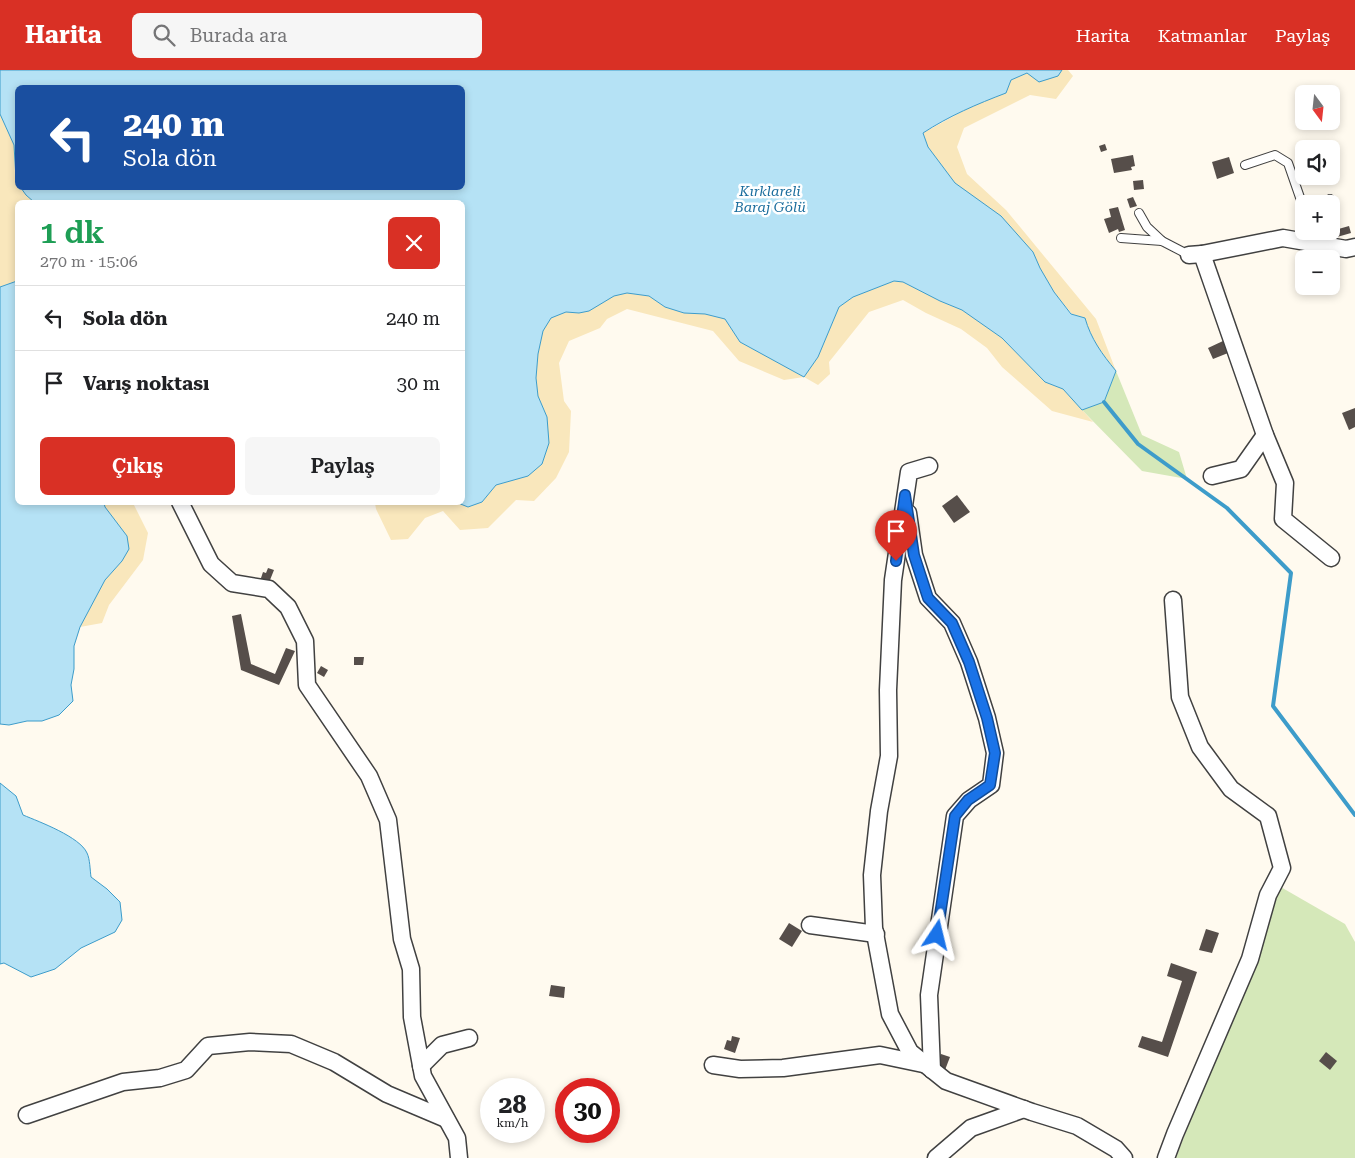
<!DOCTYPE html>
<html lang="tr">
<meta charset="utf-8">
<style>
body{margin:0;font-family:"Roboto Serif",serif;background:#f6f6f6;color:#202124;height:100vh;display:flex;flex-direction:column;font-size:19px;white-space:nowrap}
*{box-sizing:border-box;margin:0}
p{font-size:16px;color:#757577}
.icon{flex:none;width:28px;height:28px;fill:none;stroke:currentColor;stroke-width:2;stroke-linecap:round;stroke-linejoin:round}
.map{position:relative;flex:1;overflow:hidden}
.side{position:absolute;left:15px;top:130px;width:450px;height:305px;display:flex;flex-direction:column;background:#fff;border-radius:8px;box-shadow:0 2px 8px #0003}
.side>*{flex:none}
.guide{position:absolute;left:15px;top:15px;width:450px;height:105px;border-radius:8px;box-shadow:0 2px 8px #0003;background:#1a4fa0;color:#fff;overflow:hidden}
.needle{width:32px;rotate:165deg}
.fabs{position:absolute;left:1295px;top:15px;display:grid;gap:10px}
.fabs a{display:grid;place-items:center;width:45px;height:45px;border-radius:8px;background:#fff;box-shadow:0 2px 8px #0003;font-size:25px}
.speed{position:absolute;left:480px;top:1008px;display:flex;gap:10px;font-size:25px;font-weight:700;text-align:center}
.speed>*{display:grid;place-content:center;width:65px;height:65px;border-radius:50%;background:#fff;box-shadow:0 2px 8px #0003;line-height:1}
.speed small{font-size:12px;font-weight:400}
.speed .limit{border:8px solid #d22;background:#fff;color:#111}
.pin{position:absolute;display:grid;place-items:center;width:42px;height:42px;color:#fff;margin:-51px -21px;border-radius:50% 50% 50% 0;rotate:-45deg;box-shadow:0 0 5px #0007}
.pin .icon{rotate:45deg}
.me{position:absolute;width:55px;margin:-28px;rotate:10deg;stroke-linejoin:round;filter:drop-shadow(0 0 4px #0008)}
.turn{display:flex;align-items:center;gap:18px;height:105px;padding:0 25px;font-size:22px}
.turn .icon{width:65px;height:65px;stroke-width:2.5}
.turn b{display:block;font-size:35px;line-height:42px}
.round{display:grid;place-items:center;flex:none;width:52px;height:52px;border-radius:8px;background:#f6f6f6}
.head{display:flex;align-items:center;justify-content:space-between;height:85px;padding:0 25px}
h1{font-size:30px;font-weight:600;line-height:38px;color:#1e9e55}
.cta{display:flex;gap:10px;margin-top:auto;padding:10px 25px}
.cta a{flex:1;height:58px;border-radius:8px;background:#d93025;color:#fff;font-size:20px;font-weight:600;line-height:58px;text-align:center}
.cta a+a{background:#f6f6f6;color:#202124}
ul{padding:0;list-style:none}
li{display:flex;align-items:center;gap:15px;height:65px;padding:0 25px;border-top:1px solid #e0e0e0}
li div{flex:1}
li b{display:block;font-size:19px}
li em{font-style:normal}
header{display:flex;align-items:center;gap:30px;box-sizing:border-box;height:70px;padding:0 25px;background:#d93025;color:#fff}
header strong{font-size:24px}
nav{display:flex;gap:28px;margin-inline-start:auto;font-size:18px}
.search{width:350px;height:45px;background:#f6f6f6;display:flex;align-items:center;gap:12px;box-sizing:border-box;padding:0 18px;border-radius:8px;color:#757577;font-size:19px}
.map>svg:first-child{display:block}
.green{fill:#d5e8b9}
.sand{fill:#f9e7bc}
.water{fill:#b5e2f5;stroke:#3d9cca}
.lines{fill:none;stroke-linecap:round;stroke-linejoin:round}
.stream{stroke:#3d9cca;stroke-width:4}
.building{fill:#564e4a}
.lane-casing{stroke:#414141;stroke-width:10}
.street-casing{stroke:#414141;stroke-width:19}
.lane{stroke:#fff;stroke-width:8}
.street{stroke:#fff;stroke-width:16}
.route-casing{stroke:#114b97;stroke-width:12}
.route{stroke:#1a73e8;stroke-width:9}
.labels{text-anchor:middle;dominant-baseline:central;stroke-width:5;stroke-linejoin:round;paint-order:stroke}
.water-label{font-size:14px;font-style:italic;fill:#1a6d9d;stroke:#fff}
</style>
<header>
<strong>Harita</strong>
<div class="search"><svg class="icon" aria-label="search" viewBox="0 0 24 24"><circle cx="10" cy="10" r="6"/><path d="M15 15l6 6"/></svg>Burada ara</div>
<nav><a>Harita</a><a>Katmanlar</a><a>Paylaş</a></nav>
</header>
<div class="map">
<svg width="1355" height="1088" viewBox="0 0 1355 1088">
<rect width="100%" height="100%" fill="#fffaef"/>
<g class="green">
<path d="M1116,301L1142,365L1179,382L1187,409L1142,401L1082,340L1104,332Z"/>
<path d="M1279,816L1345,854L1355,872V1088H1176Z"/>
</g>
<g class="sand">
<path d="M1062,0H1068L1073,6L1056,29L1030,25L964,58L957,77L967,104L1006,140L1096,249L1116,301C1102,284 1091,269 1085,248L1072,244L1054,222L1040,198L1033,182L955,113L928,77L923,63L976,34L1006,23L1011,10L1027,3L1058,6Z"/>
<path d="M0,44L14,75L15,109L18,118H21L26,125L34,132H18L17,211L0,217Z"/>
<path d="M894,211L903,212L940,231L962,240L1002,268L1045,312L1063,319L1093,352L1052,341L1002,297L987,278L961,259L926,243L903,230L869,242L829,292L830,304L818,315L804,307L784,310L739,291L713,261L627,239L607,249L600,258L569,271L559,293L564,331L571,341L569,382L556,408L534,431L516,430L488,458L460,460L443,441L425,448L408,469L391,470L376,439L375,433H403L411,435L416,433L458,432L468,437L482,432L496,415L528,406L547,347L538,326L536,308L538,284L543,260L551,248L566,242L579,243L600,234L614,225L627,223L649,226L665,237L684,243L705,244L725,249L740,272L804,306L818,287L839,237L853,227Z"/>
<path d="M104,433H133L148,463L143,490L109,535L102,553L80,557L105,510L122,491L126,466L105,437Z"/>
</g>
<g class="water">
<path d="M0,0H1062L1058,6L1039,12L1027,3L1011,10L1006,23C977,34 949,46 923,63L928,77L955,113L1001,146L1033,182L1040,198L1054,222L1071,244L1085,248C1091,269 1102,284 1116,301L1104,332L1082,340L1063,319L1045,312L1002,268L962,240L940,231L903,212L894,211L853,227L839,237L818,287L804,307L740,272L725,249L705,244L684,243L665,237L649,226L627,223L614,226L589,241L579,243L566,242L551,248L543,261L538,284L536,308L538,326L547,347L549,373L542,394L528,406L496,415L482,432L468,437L458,433L462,432V132H34L26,125L21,118H462V18H18L17,112L16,109L14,75L0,44Z"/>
<path d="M17,211L18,432L104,433L105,437L127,466L129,479L122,491L105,510L80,557L74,576V599L71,615L73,631L59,645L42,651H27L9,655L0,654V217Z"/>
<path d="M0,713L16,726L23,745C40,752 80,767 87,783C90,789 90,800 91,807L107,819L120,832L122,850L115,862L81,878L55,899L31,907L4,893L0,894Z"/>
</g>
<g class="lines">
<path class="stream" d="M1104,332L1138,374L1227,438L1291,503L1273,636L1355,745"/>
</g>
<g class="building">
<path d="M1105,74L1107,80L1101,82L1099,76Z"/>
<path d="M1133,85L1135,96L1131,97L1132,100L1114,103L1111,89Z"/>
<path d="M1229,87L1234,103L1217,109L1212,92Z"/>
<path d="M1143,110L1144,119L1134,120L1133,111Z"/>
<path d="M1133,127L1137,136L1130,138L1127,129Z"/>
<path d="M1118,137L1125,160L1119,162L1118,159L1109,163L1104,149L1111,147L1109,139Z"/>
<path d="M1349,156L1351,163L1337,167L1335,160Z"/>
<path d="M1304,200V216H1310L1301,220L1295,203Z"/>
<path d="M1223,271L1228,283L1213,289L1208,278Z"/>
<path d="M1355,338V357L1349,360L1342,343Z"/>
<path d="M957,425L970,442L954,453L942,436Z"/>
<path d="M268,498L274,500L268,515L260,511L263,502L266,503Z"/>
<path d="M241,544L251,594L275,604L286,578L295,581L279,615L241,600L232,546Z"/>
<path d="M354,587H364L363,595H354Z"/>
<path d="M321,596L328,600L324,607L317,603Z"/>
<path d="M789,853L802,861L792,877L779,869Z"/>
<path d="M1206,859L1219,863L1212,883L1199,880Z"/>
<path d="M1171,893L1197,902L1168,987L1138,977L1142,966L1162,972L1182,911L1167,906Z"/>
<path d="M551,915L565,917L564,928L549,926Z"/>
<path d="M732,966L740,968L735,983L724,979L727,970L731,971Z"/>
<path d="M1326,982L1337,991L1330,1000L1319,991Z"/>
<path d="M941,984L950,987L945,1000L937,997Z"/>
</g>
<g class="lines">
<defs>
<g id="lane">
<path d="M1245,95L1275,85L1288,93L1304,139"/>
<path d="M1325,134L1330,129"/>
<path d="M1139,143L1147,157L1162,171"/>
<path d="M1311,161L1316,174"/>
<path d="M1121,168L1162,171L1189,185"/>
</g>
<g id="street">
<path d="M1202,184L1265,365L1285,413L1283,449L1331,488"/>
<path d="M1189,185L1202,184L1283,168L1346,179L1355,177"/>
<path d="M929,396L909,402L893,510L888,620L889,686L879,741L872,805L874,858L890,944L910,982L946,1011L1032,1042L1077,1056L1116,1079L1124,1088"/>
<path d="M1212,406L1241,399L1265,365"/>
<path d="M180,432L211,494L232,513L269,519L288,537L305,571L307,615L369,706L388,750L402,869L411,899L412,947L423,1006L457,1068L459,1088"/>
<path d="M908,443L914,485L928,528L952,553L969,592L987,648L995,683L991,715L969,730L955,746L929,925L932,1000"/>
<path d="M810,855L876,864"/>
<path d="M713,995L740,999L783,998L880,985L923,994"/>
<path d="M421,996L442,975L469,968"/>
<path d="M27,1045L123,1012L160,1008L186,1000L208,976L250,972L291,974L334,992L387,1024L446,1049"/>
<path d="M936,1088L971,1058L1024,1039"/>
<path d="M1166,1088L1175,1064L1250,889L1268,825L1282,798L1268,746L1231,719L1200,677L1180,627L1173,530"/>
</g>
</defs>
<use href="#lane" class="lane-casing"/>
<use href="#street" class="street-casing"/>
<use href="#lane" class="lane"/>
<use href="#street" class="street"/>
</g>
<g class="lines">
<defs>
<path id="route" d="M896,491L905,425L914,485L928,528L952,553L969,592L987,648L995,683L990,715L968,730L955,746L937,865"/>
</defs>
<use href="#route" class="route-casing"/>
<use href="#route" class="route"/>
</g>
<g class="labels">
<g class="water-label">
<text x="770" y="121">Kırklareli<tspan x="770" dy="16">Baraj Gölü</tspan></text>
</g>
</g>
</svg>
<div class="fabs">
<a><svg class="needle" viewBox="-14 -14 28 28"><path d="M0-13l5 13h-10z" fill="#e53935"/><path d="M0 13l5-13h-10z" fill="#757577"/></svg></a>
<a><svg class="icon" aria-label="sound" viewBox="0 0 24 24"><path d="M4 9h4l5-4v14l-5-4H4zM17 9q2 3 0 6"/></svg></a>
<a>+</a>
<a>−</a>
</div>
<div class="speed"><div>28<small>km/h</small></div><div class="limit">30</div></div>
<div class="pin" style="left:896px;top:491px;background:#d93025"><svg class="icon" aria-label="arrive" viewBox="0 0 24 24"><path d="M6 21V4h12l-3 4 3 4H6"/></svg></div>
<svg class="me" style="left:937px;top:865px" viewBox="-20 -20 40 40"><path d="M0-17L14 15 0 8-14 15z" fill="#1a73e8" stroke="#fff" stroke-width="4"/></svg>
<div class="guide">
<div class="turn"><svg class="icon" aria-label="left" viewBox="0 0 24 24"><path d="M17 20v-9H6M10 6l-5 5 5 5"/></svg><div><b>240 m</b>Sola dön</div></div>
</div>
<section class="side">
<div class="head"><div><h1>1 dk</h1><p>270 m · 15:06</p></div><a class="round" style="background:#d93025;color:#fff"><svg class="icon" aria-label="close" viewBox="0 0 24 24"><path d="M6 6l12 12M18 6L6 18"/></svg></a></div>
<ul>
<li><svg class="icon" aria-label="left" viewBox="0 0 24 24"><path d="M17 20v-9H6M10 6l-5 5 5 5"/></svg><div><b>Sola dön</b></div><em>240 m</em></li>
<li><svg class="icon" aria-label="arrive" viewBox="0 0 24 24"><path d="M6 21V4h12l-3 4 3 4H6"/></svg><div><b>Varış noktası</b></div><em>30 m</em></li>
</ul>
<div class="cta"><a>Çıkış</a><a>Paylaş</a></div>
</section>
</div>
